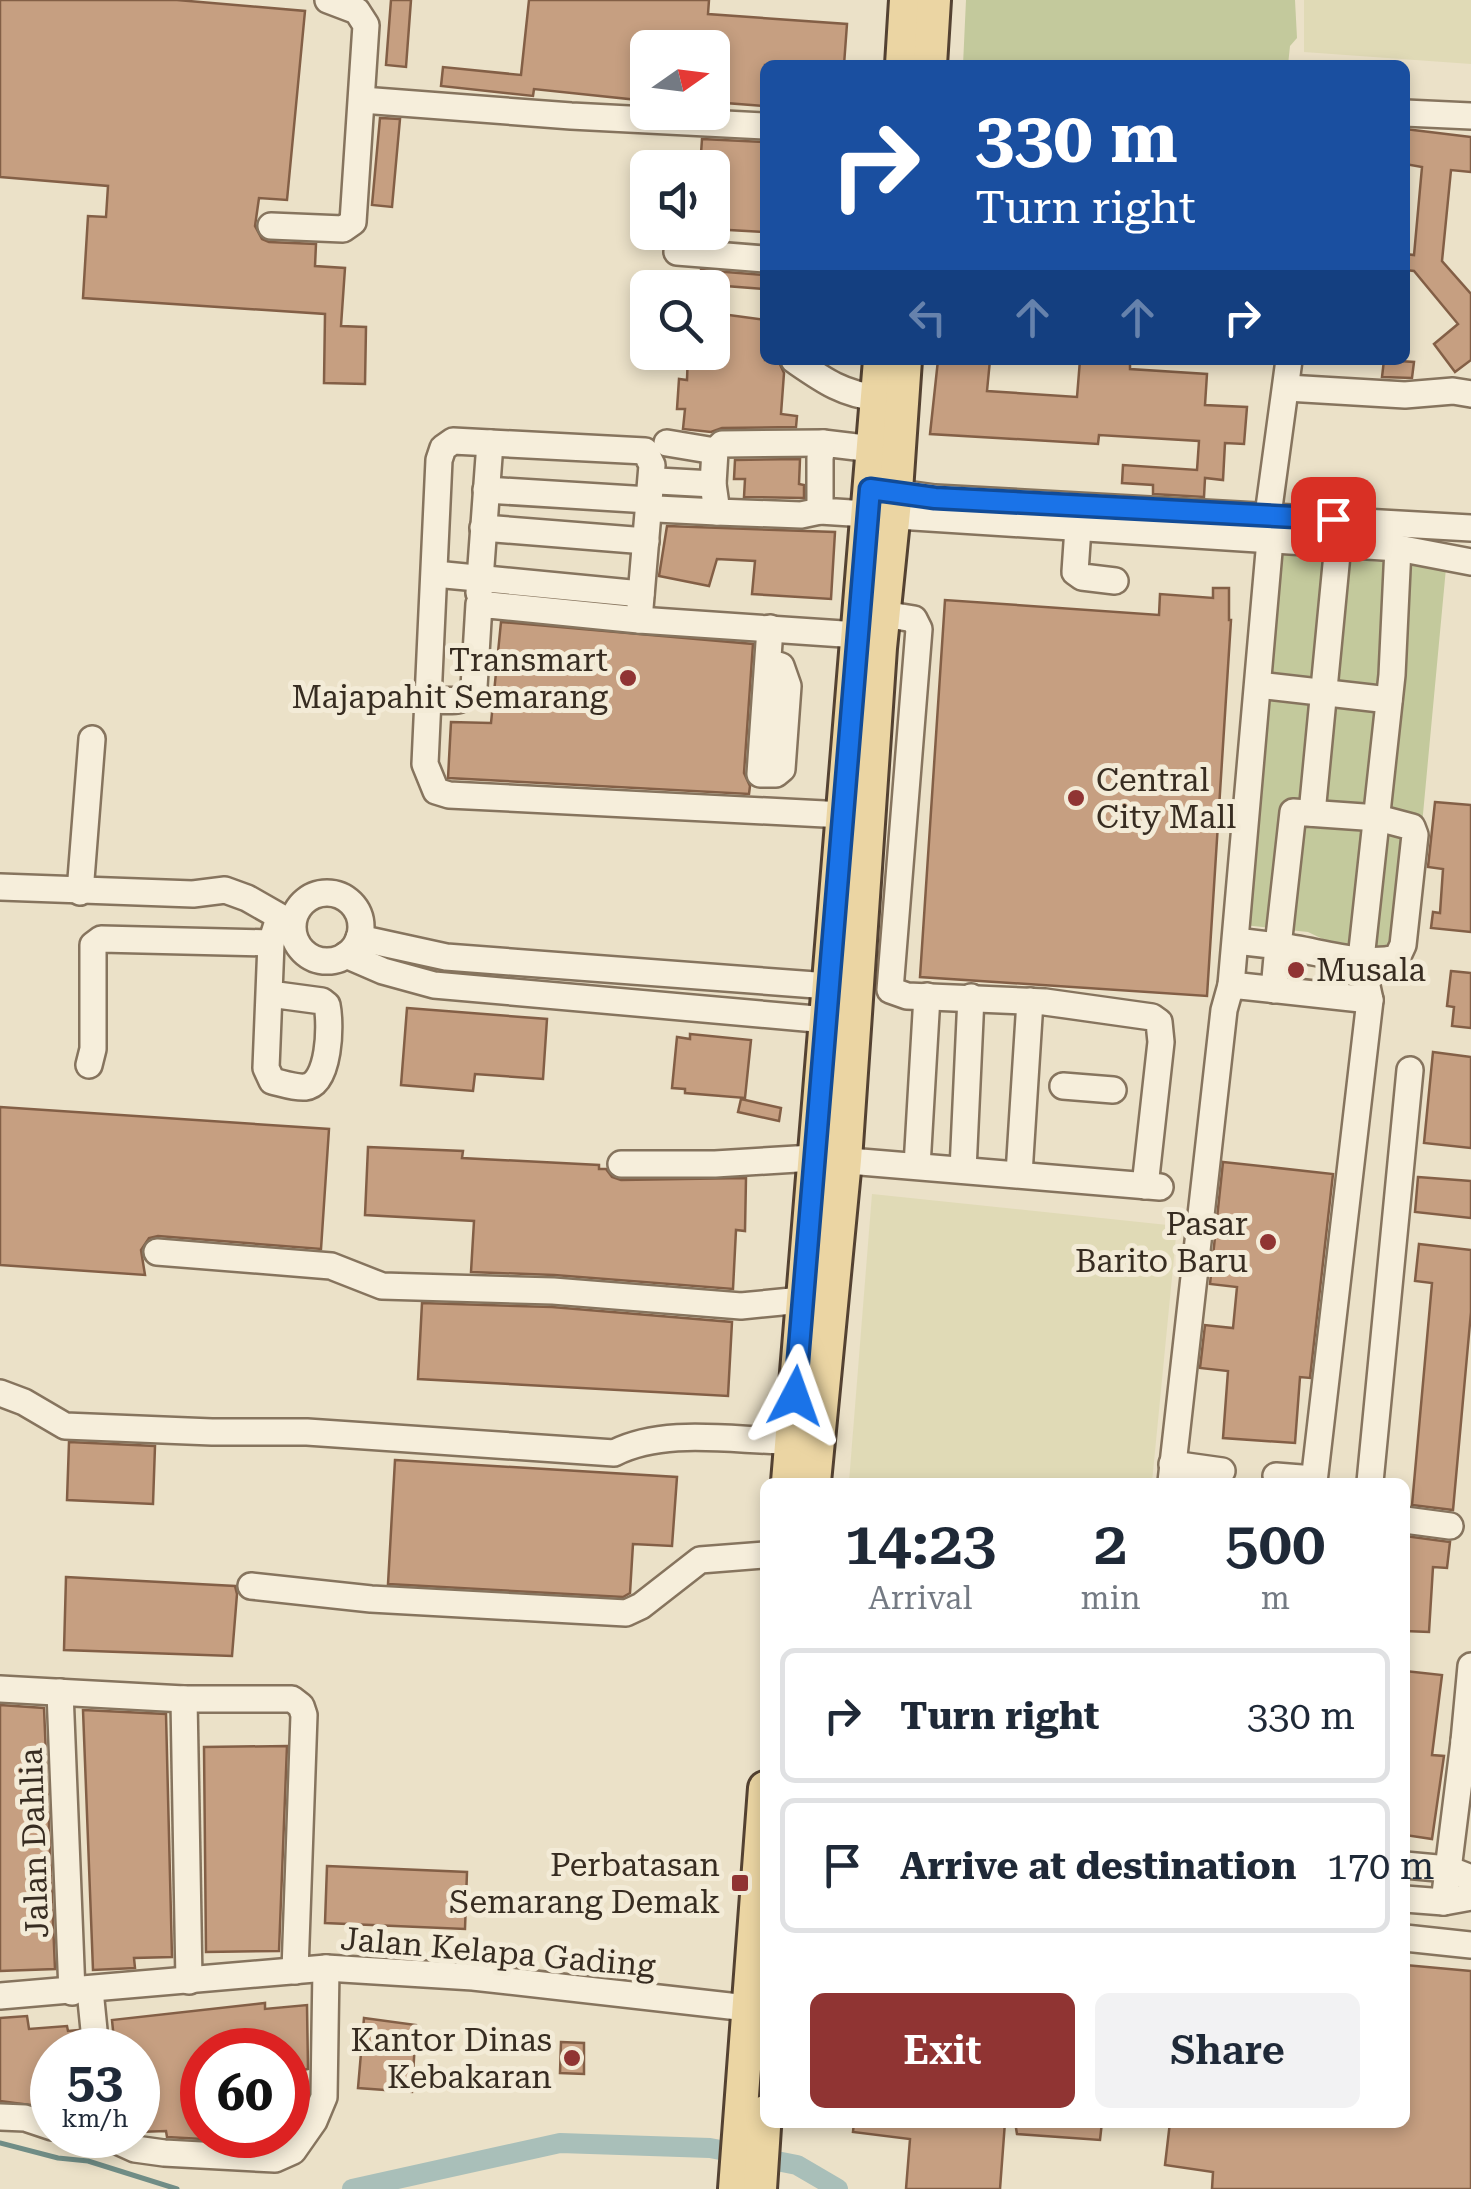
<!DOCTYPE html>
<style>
body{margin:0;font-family:"Roboto Serif",serif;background:#f2f2f3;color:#1f2937;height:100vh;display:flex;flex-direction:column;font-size:38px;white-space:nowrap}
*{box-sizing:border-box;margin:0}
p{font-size:32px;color:#747a83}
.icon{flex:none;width:55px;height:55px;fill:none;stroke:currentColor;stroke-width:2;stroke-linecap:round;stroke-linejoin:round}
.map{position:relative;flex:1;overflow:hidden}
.side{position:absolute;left:760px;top:1478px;width:650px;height:650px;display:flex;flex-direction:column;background:#fff;border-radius:15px;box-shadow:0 5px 15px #0003}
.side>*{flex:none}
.hud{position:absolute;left:760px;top:60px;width:650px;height:305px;border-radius:15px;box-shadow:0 5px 15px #0003;background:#1a4fa0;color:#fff;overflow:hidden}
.needle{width:65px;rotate:76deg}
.fabs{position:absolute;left:630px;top:30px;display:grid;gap:20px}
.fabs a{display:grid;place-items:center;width:100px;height:100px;border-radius:15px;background:#fff;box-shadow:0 5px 15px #0003;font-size:50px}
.speed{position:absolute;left:30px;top:2028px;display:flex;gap:20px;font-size:50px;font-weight:700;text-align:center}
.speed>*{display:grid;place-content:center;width:130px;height:130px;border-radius:50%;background:#fff;box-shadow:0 5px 15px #0003;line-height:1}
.speed small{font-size:25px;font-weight:400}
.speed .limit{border:15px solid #d22;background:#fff;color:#111}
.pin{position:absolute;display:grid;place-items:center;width:85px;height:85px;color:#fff;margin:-42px;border-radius:20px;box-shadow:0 5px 15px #0006}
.me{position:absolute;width:110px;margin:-55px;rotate:4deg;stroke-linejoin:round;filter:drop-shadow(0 0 8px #0008)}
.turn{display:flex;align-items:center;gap:35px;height:210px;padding:0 50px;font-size:45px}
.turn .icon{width:130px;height:130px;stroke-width:2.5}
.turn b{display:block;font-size:70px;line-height:85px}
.lanes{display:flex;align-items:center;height:95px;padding:0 50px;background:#0003;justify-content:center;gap:50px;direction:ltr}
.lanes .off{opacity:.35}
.eta{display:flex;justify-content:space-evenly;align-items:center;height:170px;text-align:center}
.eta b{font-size:60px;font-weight:600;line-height:70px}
.action{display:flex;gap:20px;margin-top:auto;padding:20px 50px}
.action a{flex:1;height:115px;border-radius:15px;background:#903433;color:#fff;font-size:40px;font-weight:600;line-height:115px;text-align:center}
.action a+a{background:#f2f2f3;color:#1f2937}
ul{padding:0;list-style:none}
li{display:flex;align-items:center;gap:30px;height:135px;margin:0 20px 15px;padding:0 30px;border:5px solid #e0e1e3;border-radius:15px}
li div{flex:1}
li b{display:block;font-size:38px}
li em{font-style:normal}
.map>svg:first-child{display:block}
.farmland{fill:#e0dab6}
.green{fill:#c3c99c}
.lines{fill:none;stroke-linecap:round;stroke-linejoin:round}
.stream{stroke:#708d86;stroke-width:5}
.canal{stroke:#a9bfb9;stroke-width:20}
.building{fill:#c69f81;stroke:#835f46;stroke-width:2.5}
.minor-casing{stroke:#86745e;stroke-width:30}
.major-casing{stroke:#544232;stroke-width:38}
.minor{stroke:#f6eedb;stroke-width:25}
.major{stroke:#ebd5a3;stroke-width:32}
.route-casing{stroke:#114b97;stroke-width:25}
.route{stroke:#1a73e8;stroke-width:18}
.poi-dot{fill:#903433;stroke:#f3ebd7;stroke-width:4}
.labels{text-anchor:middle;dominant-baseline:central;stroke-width:10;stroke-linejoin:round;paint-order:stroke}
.poi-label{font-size:32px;fill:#372c21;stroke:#f3ebd7;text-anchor:end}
.street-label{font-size:32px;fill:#372c21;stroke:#f3ebd7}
</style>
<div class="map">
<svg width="1471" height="2189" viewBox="0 0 1471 2189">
<rect width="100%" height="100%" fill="#ebe1c8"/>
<g class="farmland">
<path d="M1304,0H1471V64L1304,52Z"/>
<path d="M872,1194L1177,1226L1152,1482H849Z"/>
</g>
<g class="green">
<path d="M966,0H1295L1297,38L1290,46L1288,65H963Z"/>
<path d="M1263,551L1446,568L1410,953L1329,942L1308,932L1234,924Z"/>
</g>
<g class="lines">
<path class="stream" d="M0,2143L58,2158L88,2161L177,2189"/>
<path class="canal" d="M352,2189L560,2143L710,2148L797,2165L838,2189"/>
</g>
<g class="building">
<path d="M0,0H177L305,11L287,200L259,198L255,226L262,239L269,242L316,244L315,266L345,268L341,326L366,327L365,384L324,383L325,314L83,298L88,216L106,217L108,186L0,177Z"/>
<path d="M391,0H411L406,67L386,65Z"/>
<path d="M529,0H709L708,14L847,24L844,65H765V106L713,102L717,48H648V101L534,89L533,96L441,86L443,67L521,75Z"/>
<path d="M380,118L400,119L392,207L372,205Z"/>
<path d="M1405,129L1471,137V172L1451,170L1442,261L1471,294V360L1455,372L1434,344L1458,324L1414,271L1405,270V254L1414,255L1422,167L1405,164Z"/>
<path d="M702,139L764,142L765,232L712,229V168H700Z"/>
<path d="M701,270L765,275V289L700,284Z"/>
<path d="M714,313L765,320V360H778L784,373L781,414L797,416L796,427L722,428L711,432L683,429L685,409H677L679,379L687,380L688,352H712Z"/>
<path d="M938,360H990L987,391L1077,397L1080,360H1130V369L1207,374L1205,405L1247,407L1244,444L1225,443L1223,480L1205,478L1204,497L1153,494V485L1122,483L1123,465L1197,470L1199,441L1099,435L1098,444L930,434Z"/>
<path d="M1384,360L1414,362L1412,378L1382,377Z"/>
<path d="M800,459L799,484L804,485V498L744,497L745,479H734L735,460Z"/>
<path d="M667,526L835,532L831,599L752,594L755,561L717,559L709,586L659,576Z"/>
<path d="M1213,588H1229V620H1231L1207,996L920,977L945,600L1159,615L1160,594L1213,598Z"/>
<path d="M501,622L753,644L744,773L750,786L749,794L448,778L451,722L491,723Z"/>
<path d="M1435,802L1471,805V932L1431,928L1433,912L1440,913L1443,869L1428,867Z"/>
<path d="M1451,971L1471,973V1028L1452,1026L1454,1007L1447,1006Z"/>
<path d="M407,1008L547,1019L543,1079L475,1074L473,1091L401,1085Z"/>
<path d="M690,1034L751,1040L745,1098L685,1093V1089L672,1088L677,1037L690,1039Z"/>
<path d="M1433,1052L1471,1057V1148L1424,1143Z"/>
<path d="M741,1099L781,1108L779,1121L738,1112Z"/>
<path d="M0,1107L329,1129L321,1249L158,1236L149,1238L141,1250L145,1275L0,1265Z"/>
<path d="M368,1147L463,1151L462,1158L599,1165V1169H606L612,1177L621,1180L746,1178L745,1231L736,1230L733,1289L554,1275L471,1272L474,1221L365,1215Z"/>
<path d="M1223,1162L1333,1174L1310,1378L1300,1377L1295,1443L1223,1438L1228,1371L1200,1368L1205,1325L1233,1328L1237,1287L1210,1284Z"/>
<path d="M1418,1177L1471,1181V1218L1415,1212Z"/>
<path d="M1419,1244L1471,1250V1312L1453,1510L1412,1505L1432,1283L1415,1281Z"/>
<path d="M422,1303L552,1307L732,1322L728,1396L418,1379Z"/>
<path d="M69,1442L155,1446L153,1504L67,1500Z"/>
<path d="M395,1460L677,1477L672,1546L633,1544L630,1593L623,1597L388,1584Z"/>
<path d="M1405,1536L1450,1542L1447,1568L1433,1567L1429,1632L1405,1631Z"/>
<path d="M66,1577L235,1586L237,1594L232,1656L64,1650Z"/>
<path d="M1405,1671L1442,1675L1432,1755L1444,1756L1432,1839L1405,1835Z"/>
<path d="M0,1705L44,1708L55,1969L0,1971Z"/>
<path d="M83,1710L166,1714L172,1957L134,1958L135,1968L93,1970Z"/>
<path d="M287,1746L279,1951L206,1952L204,1747Z"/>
<path d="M327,1866L467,1872L465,1929L325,1923Z"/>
<path d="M1405,1965L1471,1971V2189H1212L1213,2172L1165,2165L1170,2122H1405Z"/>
<path d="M265,2003V2009L307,2005L308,2069L303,2070L305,2091L288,2093V2050H202V2139L167,2137L166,2131L138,2132V2050H115L112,2020Z"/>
<path d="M27,2016L29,2029L67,2026L68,2031L78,2030L80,2050H52V2108L0,2101V2018Z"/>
<path d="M364,2018L416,2025L412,2092L358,2088Z"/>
<path d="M561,2042L584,2043V2074L560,2073Z"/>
<path d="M854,2122H1005L1000,2189H906L910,2139L853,2132Z"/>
<path d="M1015,2122H1102L1100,2140L1017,2134Z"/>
</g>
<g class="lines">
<defs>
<g id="minor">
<path d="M362,100L571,116L765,126"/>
<path d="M1405,113L1471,116"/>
<path d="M271,226L343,229L353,222L366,25L357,11L328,0"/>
<path d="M677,252L765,259"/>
<path d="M794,360C823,380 842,394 878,398"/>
<path d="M1287,388L1405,395L1453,391L1471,394"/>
<path d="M667,443L715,451"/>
<path d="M873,449L823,443L820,458V511L1398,548L1471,562"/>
<path d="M658,481L713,484"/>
<path d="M486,490L649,500"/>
<path d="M877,490L935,498L1471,528"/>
<path d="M657,509L717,512"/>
<path d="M820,511L801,515L717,512L713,484L715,451L722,444L823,443"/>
<path d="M1268,515L1289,360"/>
<path d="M483,528L646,541"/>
<path d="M1078,528L1075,572L1082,577L1115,581"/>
<path d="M435,574L641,594"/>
<path d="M479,593L490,443"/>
<path d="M883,614L914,619L919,629L890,990L907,996L1045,1002L1152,1017L1159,1022L1161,1042L1145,1186"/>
<path d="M639,620L652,465L645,451L453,441L443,448L439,460L425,764L436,791L449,795L844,815"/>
<path d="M768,662L781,666L788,686L782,769L776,774H760L770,628"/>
<path d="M1258,685L1389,700"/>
<path d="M431,700C448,700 465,705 474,687L479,604L639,620L858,635"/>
<path d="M1293,812L1378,818L1412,827L1415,835L1403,945L1397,958C1360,967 1316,950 1278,946Z"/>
<path d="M1312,813L1338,544"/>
<path d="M0,887L193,894L225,890L247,898L291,923"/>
<path d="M80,892L92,739"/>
<circle cx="327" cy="927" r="34"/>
<path d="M359,938L446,957L829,986"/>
<path d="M1236,941L1278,946L1274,990"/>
<path d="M346,955L383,971L434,985L827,1020"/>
<path d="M1231,985L1270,540"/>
<path d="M270,994L322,1001L327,1005C331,1024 330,1084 305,1087C295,1088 281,1083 272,1081L266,1068L271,943"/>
<path d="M89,1065L93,1049V945L101,939L271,943L279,918"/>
<path d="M1063,1086L1113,1090"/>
<path d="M621,1164H715L813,1158L1160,1187"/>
<path d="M917,1166L927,996"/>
<path d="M963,1170L971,997"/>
<path d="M1019,1174L1030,1001"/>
<path d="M157,1252L331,1266L382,1286L553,1291L741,1306L802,1300"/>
<path d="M0,1393L24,1402L65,1426L212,1432H307L614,1453C666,1427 734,1441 791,1441"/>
<path d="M1172,1464L1222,1471"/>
<path d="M1276,1476L1314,1479"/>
<path d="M1171,1482L1224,1010L1231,985L1370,1000"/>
<path d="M1314,1482L1370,1000L1361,959L1392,675L1398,548"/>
<path d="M1370,1482L1410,1070"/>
<path d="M1405,1520L1450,1526"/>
<path d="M251,1586L371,1599L626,1613L641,1606L700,1560L765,1555"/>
<path d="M1471,1666L1464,1741L1471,1742"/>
<path d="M0,1689L184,1699H292L301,1706L304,1715L295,1971"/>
<path d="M60,1692L72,1992"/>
<path d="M184,1699L189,1981"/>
<path d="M1405,1865L1448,1869L1471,1878"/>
<path d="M1405,1899L1444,1902L1471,1897"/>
<path d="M1444,1902L1464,1741"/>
<path d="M1405,1938L1471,1945"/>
<path d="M90,1990L96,2050"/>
<path d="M0,1996L326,1968L473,1977L765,2010"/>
<path d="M0,2117L25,2118L52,2127"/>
<path d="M104,2135L135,2149L164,2153L275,2159L293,2151L314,2121L324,2097L326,1968"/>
</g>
<g id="major">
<path d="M902,65L906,0"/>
<path d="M930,65L934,0"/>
<path d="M788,1482L880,360"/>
<path d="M814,1482L845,1160L880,648L896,491L905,360"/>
<path d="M735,2189L765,1788"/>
<path d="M760,2189L765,2112"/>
</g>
</defs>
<use href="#minor" class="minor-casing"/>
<use href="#major" class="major-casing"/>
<use href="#minor" class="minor"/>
<use href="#major" class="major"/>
</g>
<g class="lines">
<defs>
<path id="route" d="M795,1396L870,489L935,498L1333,519"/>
</defs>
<use href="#route" class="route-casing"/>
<use href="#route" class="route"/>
</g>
<g class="poi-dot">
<circle cx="628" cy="678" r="10"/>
<circle cx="1076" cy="798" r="10"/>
<circle cx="1296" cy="970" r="10"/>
<circle cx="1268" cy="1242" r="10"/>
<rect x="730" y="1873" width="20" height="20" rx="5"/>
<circle cx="572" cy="2058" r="10"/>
</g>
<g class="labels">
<g class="poi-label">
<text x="608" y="660">Transmart<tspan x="608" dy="37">Majapahit Semarang</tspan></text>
<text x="1096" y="780" text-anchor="start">Central<tspan x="1096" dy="37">City Mall</tspan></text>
<text x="1316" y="970" text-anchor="start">Musala</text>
<text x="1248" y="1224">Pasar<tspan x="1248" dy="37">Barito Baru</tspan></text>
<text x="720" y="1865">Perbatasan<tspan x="720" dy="37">Semarang Demak</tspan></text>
<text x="552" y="2040">Kantor Dinas<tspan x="552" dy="37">Kebakaran</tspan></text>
</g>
<g class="street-label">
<text transform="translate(34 1843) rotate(-92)">Jalan Dahlia</text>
<text transform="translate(498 1952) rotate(5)">Jalan Kelapa Gading</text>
</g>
</g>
</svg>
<div class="fabs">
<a><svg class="needle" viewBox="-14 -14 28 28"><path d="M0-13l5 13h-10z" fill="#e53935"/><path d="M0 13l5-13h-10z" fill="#747a83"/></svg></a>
<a><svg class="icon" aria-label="sound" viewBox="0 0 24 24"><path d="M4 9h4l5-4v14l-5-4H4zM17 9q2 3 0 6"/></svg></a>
<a><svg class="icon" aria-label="search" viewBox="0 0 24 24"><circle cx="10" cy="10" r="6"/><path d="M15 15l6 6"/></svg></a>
</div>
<div class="speed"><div>53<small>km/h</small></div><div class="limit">60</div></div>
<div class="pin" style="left:1333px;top:519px;background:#d93025"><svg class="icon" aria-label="arrive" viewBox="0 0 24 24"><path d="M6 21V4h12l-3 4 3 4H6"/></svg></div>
<svg class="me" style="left:795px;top:1396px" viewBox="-20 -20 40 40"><path d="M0-17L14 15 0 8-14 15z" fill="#1a73e8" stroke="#fff" stroke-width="4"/></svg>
<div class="hud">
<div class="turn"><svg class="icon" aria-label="right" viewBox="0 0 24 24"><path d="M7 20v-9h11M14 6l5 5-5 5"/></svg><div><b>330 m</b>Turn right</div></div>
<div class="lanes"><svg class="icon off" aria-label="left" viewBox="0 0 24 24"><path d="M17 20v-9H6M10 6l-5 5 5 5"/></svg><svg class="icon off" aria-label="ahead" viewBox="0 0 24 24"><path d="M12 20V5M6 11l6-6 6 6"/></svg><svg class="icon off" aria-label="ahead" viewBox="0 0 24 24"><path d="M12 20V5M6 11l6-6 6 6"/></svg><svg class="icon" aria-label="right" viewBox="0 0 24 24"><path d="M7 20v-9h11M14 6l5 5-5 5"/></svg></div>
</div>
<section class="side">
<div class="eta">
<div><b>14:23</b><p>Arrival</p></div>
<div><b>2</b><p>min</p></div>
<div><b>500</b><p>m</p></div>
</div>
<ul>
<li><svg class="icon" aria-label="right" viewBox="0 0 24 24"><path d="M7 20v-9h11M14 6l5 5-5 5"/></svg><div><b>Turn right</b></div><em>330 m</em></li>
<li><svg class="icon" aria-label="arrive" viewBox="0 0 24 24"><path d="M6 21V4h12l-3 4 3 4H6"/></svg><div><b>Arrive at destination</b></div><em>170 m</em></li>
</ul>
<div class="action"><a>Exit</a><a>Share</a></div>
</section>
</div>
